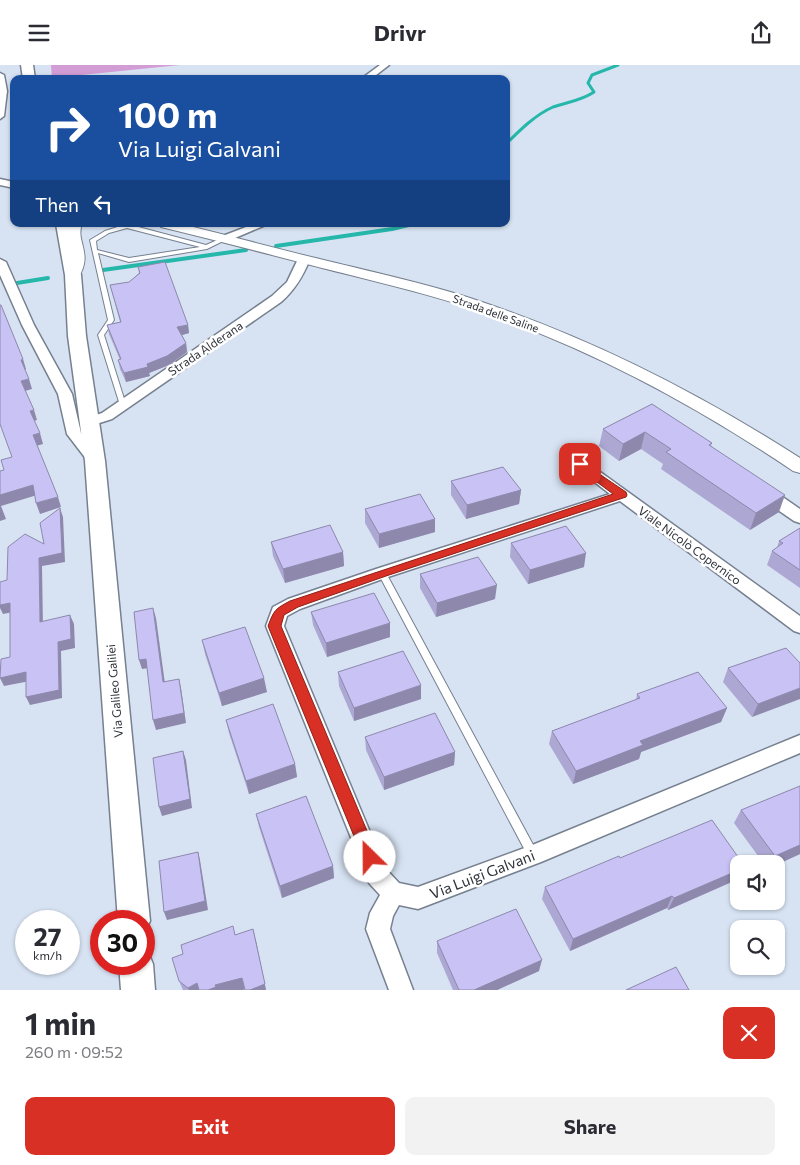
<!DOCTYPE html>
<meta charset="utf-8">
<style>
body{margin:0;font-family:Commissioner,sans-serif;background:#f2f2f3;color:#2b2b33;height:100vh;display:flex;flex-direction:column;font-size:19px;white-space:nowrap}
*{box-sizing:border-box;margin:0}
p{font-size:16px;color:#7c7c81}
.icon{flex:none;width:28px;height:28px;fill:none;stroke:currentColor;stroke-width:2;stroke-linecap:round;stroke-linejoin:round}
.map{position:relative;height:925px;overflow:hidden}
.drawer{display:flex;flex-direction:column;background:#fff;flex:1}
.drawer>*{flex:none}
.top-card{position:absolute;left:10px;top:10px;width:500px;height:152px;border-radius:10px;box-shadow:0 1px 4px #0004;background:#1a4fa0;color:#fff;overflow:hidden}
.tools{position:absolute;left:730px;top:790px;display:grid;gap:10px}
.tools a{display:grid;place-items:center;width:55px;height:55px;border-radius:10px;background:#fff;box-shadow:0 1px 4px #0004;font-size:25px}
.speed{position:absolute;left:15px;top:845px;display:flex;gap:10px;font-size:25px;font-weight:700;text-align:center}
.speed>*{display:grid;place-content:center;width:65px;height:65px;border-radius:50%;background:#fff;box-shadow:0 1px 4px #0004;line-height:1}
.speed small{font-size:12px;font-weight:400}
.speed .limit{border:8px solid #d22;background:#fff;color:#111}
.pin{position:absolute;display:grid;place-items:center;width:42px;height:42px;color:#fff;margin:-21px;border-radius:10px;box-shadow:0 2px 8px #0006}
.me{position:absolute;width:55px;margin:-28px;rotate:337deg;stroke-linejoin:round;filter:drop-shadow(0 0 4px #0008)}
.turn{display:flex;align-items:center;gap:18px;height:105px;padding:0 25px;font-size:22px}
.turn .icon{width:65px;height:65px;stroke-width:2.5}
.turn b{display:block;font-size:35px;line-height:42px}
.then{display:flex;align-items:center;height:48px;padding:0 25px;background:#0003;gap:10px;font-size:19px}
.round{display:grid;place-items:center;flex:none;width:52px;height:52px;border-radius:10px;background:#f2f2f3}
.headline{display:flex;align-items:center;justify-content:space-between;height:85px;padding:0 25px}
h1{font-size:30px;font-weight:700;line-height:38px}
.cta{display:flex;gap:10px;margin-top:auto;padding:10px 25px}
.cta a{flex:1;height:58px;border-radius:10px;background:#d93025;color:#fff;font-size:20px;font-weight:700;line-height:58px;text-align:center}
.cta a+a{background:#f2f2f3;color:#2b2b33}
header{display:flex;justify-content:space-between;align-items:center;height:65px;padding:0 25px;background:#fff;font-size:22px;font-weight:700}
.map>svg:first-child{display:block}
.green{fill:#d29dd5}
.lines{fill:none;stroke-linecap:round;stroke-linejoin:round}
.stream-far1{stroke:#26b7ab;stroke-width:3}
.stream{stroke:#26b7ab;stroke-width:4}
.service-casing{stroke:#76808f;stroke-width:2}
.minor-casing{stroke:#76808f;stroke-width:3}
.tertiary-casing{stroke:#76808f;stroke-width:2}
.secondary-casing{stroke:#76808f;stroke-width:3}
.service{fill:#fff;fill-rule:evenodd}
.minor{fill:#fff;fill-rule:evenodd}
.tertiary{fill:#fff;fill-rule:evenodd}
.secondary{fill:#fff;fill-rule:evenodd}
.wall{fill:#ada8d3}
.shaded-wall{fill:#8d88ac}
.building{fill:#c9c3f5;stroke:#8d88ac}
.route{fill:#d93025;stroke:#8d1f18}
.labels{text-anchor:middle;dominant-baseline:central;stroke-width:5;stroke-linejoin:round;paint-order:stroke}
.far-street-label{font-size:11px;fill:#2f333a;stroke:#fff}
.street-label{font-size:12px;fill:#2f333a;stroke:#fff}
.near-street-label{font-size:15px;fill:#2f333a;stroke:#fff}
</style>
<header><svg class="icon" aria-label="menu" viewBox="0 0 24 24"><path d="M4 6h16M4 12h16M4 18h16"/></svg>Drivr<svg class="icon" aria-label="share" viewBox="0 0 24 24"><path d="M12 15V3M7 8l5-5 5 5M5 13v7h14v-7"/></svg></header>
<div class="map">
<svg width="800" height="925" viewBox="0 0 800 925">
<rect width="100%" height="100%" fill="#d7e3f3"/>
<path class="green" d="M51,0H180L52,13Z"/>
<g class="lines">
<path class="stream-far1" d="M506,79C520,65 535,50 553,42C567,37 581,36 594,27L588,18L592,10L618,0"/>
<g class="stream">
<path d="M276,181L392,164L413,159"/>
<path d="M103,205L246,185"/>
<path d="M17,218L48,213"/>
</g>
<defs>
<g id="service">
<path d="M127,159L206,180L222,173L227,174L207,184L129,197L98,188L114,255L104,270L126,340L123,342L120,340L98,270L108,255L90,175L105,166ZM127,163L200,182L129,193L97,185L96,176L109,168Z"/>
<path d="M382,505L385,506L386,508L537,787L538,790L537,793L533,795L529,793L378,508L379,506Z"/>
</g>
<g id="minor">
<path d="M380,0H389L371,14H361Z"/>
<path d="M0,8L4,10L7,26L4,51L0,54Z"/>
<path d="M0,114L14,117V123L0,120Z"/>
<path d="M254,159H268L228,176H220L218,174L220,172Z"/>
<path d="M304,191L310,194C303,211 295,225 281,237L112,354L90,361L85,360L83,357L85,354L102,348L272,231L287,217L298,194Z"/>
<path d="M0,194L6,197L34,260L72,329L81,368L103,396L100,399H90L67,369L58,329L22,260L0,210Z"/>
<path d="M580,394L585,396L800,551V568L794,566L620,436L388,512L300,544L287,551L284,561L385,803L399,818L418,822L530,781L800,670V688L541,797L418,844L399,840L393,851L390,864L413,925H389L366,864L370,848L380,830L369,818L366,810L266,561L273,542L288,534L376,504L610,429L575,402L572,399L575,396Z"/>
<path d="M765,423L771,424L800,444V458L794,456L759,432L757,428L759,424Z"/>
</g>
<g id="tertiary">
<path d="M69,159H82C75,177 94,188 78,213H68L66,210L72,195L66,164Z"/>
<path d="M159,159H181C231,171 281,185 332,197C377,208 423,218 467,232C585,270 696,326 800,393V408L793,406C701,344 604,291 500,253C442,232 382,218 322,203C268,189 215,175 161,162Z"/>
</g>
<g id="secondary">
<path d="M21,0H33L35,14H23Z"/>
<path d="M56,159H70L81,210L86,271L105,396L150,856L144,868V856H118L85,396L68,271L65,210Z"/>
<path d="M144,886L148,887L153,899L155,925H121L119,899H144Z"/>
</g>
</defs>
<use href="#service" class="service-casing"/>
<use href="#minor" class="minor-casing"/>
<use href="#tertiary" class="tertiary-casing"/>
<use href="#secondary" class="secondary-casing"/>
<use href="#service" class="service"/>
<use href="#minor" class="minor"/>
<use href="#tertiary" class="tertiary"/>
<use href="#secondary" class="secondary"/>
</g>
<g class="wall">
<path d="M138,202L188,260L189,268L182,270L186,278L187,287L169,300L149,308L150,311L126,317L120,304L118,295H120L109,269L107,260L120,257L110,220L129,217L139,208Z"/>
<path d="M652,339L712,378L711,381L779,447L750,465L661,404L663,399L641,384L619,396L599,381L603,364Z"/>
<path d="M451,416L521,425L519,439L466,454L451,430Z"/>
<path d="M365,444L435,467L379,483L365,458Z"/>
<path d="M800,463V523L767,500L772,486L777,483L779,476Z"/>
<path d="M271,477L343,487L344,501L285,518L273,491Z"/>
<path d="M511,478L584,502L528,519L510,492Z"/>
<path d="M420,509L495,534L436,552L420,523Z"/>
<path d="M311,547L390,558V572L327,592L313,560Z"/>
<path d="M202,575L267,627L222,641L205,589Z"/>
<path d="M786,583L752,652L723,617L728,603Z"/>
<path d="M338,607L421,634L354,656L339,621Z"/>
<path d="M637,629L727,643L721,657L641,687L639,694L573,719L549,679L552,666L636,635Z"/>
<path d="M226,655L295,699L297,712L249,729L229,668Z"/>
<path d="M365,672L455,687L454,700L384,725L366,685Z"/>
<path d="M800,721V789L776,800V799H764L734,758L741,745Z"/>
<path d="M256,749L333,801L334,813L282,833L259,762Z"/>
<path d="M620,793L739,799V814L668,845L667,843L570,886L542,834L545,822Z"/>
<path d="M236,870L256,876L266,925H245V924L242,925H183L179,916L183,889Z"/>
<path d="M437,876L539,906L497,925H453L437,888Z"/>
</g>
<g class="shaded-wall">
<path d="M188,260L189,268L179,271L177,262Z"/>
<path d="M186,278L187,287L169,300L149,308L150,311L126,317L124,308L147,299Z"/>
<path d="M23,294L26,304L24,305L21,295Z"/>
<path d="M29,314L32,324L25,326L21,316Z"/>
<path d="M34,345L37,355L34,356L30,346Z"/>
<path d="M645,367L641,384L619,396L623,379Z"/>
<path d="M40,368L43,379L36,381L33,370Z"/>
<path d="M33,420L37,430L1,441L6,454L0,456V430Z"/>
<path d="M521,425L519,439L466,454L467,440Z"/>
<path d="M785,430L779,447L750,465L756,448Z"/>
<path d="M58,432L61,442L40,449L36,438Z"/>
<path d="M60,443L63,452L65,497L42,501L43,565L40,557L39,493Z"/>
<path d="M435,454V467L379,483V469Z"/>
<path d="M343,487L344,501L285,518L283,504Z"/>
<path d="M586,488L584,502L528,519L530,505Z"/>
<path d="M497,520L495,534L436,552L437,538Z"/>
<path d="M10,538L13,547L3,549L0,543V540Z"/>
<path d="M153,543L156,553L166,626L163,617Z"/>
<path d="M70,550L74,559L75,583L61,586L62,633L30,640L26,632L58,577Z"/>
<path d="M390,558V572L327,592L326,578Z"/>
<path d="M146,594L149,603L142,604L139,595Z"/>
<path d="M26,607L30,616L4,621L0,613Z"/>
<path d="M264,613L267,627L222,641L219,628Z"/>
<path d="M179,614L181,623L186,658L156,665L153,655Z"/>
<path d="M421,620V634L354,656V643Z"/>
<path d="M800,623V634L752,652L758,639Z"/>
<path d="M727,643L721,657L641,687L639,694L573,719L576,706L640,676Z"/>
<path d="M183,686L186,695L192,743L162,751L159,742Z"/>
<path d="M455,687L454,700L384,725V712Z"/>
<path d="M295,699L297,712L249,729L246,716Z"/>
<path d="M800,780V789L776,800V799H770L775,791Z"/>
<path d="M198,787L200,795L208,845L167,855L164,847Z"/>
<path d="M333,801L334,813L282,833L280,821Z"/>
<path d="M739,805L738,814L668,845L674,833Z"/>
<path d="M672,831L667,843L570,886L573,874Z"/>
<path d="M253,864L256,876L266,925H250Z"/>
<path d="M542,895L539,906L497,925H474Z"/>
<path d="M242,913L246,924L242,925H208L215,920Z"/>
<path d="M197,918L200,925H189L188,923Z"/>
</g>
<g class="building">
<path d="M165,197L188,260L177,262L186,278L167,291L147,299L148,302L124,308L118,295L121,294L107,260L121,257L110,220L129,217L140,208L138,202Z"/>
<path d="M0,240H1L23,294L21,295L29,314L21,316L34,345L30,346L40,368L33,370L58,432L36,438L33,420L0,430V406L4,405L1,395L12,392L0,359Z"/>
<path d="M652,339L712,378L709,380L785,430L756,448L666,387L671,384L645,367L623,379L603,364Z"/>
<path d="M503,402L521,425L467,440L451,416Z"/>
<path d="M420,429L435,454L379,469L365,444Z"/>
<path d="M60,443L62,488L39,493L40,557L70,550L71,574L58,577L59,625L26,632V607L0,613L1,594L10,592V538L0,540V517L7,515L8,482L25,469L44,479L40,458Z"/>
<path d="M330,460L343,487L283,504L271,477Z"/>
<path d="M566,461L586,488L530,505L511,478Z"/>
<path d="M800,463V505L772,486L783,478L779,476Z"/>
<path d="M478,492L497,520L437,538L420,509Z"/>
<path d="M374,528L390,558L326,578L311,547Z"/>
<path d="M153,543L163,617L179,614L184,648L153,655L146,594L139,595L134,547Z"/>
<path d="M245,562L264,613L219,628L202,575Z"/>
<path d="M786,583L800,598V623L758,639L728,603Z"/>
<path d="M403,586L421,620L354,643L338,607Z"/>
<path d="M698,607L727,643L640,676L643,680L576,706L552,666L640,633L637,629Z"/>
<path d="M273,639L295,699L246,716L226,655Z"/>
<path d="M435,648L455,687L384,712L365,672Z"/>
<path d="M183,686L190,734L159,742L153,693Z"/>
<path d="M800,721V780L775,791L741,745Z"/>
<path d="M306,731L333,801L280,821L256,749Z"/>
<path d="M712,755L743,799H739V805L674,833L672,831L573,874L545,822L619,791L620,793Z"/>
<path d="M198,787L205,836L164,847L159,796Z"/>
<path d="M516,844L542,895L474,925H459L437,876Z"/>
<path d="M233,861L235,870L253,864L265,919L250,925H245L242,913L215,920L216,922L208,925H199L197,918L188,923L179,916L172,893L183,889L181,880Z"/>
<path d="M676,902L689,925H626Z"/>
</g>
<path class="route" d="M580,396L626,427L627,430L626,432L386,511L298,542L284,550L281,561L378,792L376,798L370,800L365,798L268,561C274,545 275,544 290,536L613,429L577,402L575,399Z"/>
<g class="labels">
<g class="far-street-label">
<text transform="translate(496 248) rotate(20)">Strada delle Saline</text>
</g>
<g class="street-label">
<text transform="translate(205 283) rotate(-34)">Strada Alderana</text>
<text transform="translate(690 480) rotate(36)">Viale Nicolò Copernico</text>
<text transform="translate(114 626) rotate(-95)">Via Galileo Galilei</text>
</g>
<g class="near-street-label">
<text transform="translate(482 809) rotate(-21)">Via Luigi Galvani</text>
</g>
</g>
</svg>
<div class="tools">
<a><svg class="icon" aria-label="sound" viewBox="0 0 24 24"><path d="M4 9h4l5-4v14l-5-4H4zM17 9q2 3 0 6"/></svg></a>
<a><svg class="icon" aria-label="search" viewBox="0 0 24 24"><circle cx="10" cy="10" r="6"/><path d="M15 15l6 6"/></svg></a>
</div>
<div class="speed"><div>27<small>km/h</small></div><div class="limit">30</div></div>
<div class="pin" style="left:580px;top:399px;background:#d93025"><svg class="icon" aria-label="arrive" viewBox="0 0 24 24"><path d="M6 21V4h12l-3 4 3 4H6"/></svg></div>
<svg class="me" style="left:370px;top:792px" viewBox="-20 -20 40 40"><circle r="19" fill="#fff"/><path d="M0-13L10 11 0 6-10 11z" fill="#d93025"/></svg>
<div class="top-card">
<div class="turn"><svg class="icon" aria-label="right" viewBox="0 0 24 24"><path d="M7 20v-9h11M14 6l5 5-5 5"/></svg><div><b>100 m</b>Via Luigi Galvani</div></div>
<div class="then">Then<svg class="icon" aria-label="left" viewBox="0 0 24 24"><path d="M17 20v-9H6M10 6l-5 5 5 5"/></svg></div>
</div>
</div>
<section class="drawer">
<div class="headline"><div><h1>1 min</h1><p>260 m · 09:52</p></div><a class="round" style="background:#d93025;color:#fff"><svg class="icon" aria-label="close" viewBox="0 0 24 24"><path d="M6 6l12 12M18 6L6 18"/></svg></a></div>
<div class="cta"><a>Exit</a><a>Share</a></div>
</section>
